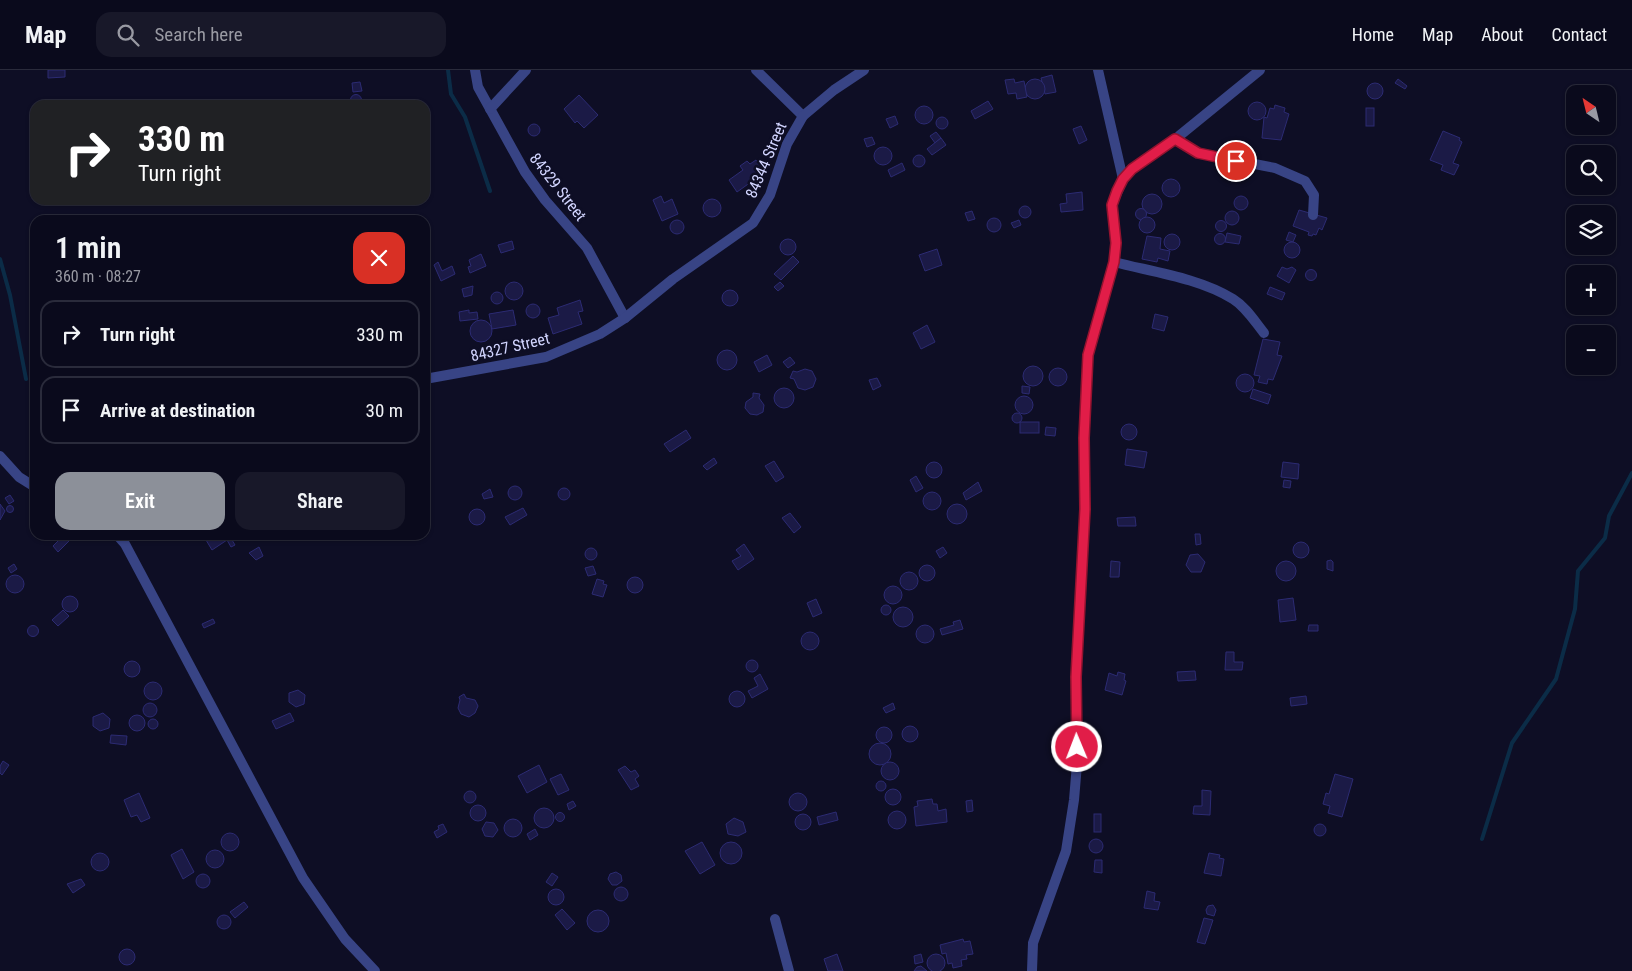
<!DOCTYPE html>
<meta charset="utf-8">
<style>
body{margin:0;font-family:"Roboto Condensed",sans-serif;background:#181829;color:#f1f3f6;height:100vh;display:flex;flex-direction:column;font-size:19px;white-space:nowrap}
*{box-sizing:border-box;margin:0}
p{font-size:16px;color:#999aa3}
.icon{flex:none;width:28px;height:28px;fill:none;stroke:currentColor;stroke-width:2;stroke-linecap:round;stroke-linejoin:round}
.map{position:relative;flex:1;overflow:hidden}
.sheet{position:absolute;left:30px;top:145px;width:400px;height:325px;display:flex;flex-direction:column;background:#0a0a1c;border-radius:15px;box-shadow:0 1px 4px #0004,0 0 0 1px #2a2b3b}
.sheet>*{flex:none}
.hud{position:absolute;left:30px;top:30px;width:400px;height:105px;border-radius:15px;box-shadow:0 1px 4px #0004,0 0 0 1px #2a2b3b;background:#202124;color:#fff;overflow:hidden}
.needle{width:32px;rotate:325deg}
.tools{position:absolute;left:1566px;top:15px;display:grid;gap:10px}
.tools a{display:grid;place-items:center;width:50px;height:50px;border-radius:10px;background:#0a0a1c;box-shadow:0 1px 4px #0004,0 0 0 1px #2a2b3b;font-size:25px}
.pin{position:absolute;display:grid;place-items:center;width:42px;height:42px;color:#fff;margin:-21px;border:2px solid #fff;border-radius:50%;box-shadow:0 1px 5px #0007}
.me{position:absolute;width:55px;margin:-28px;rotate:359deg;stroke-linejoin:round;filter:drop-shadow(0 0 4px #0008)}
.turn{display:flex;align-items:center;gap:18px;height:105px;padding:0 25px;font-size:22px}
.turn .icon{width:65px;height:65px;stroke-width:2.5}
.turn b{display:block;font-size:35px;line-height:42px}
.round{display:grid;place-items:center;flex:none;width:52px;height:52px;border-radius:15px;background:#181829}
.summary{display:flex;align-items:center;justify-content:space-between;height:85px;padding:0 25px}
h1{font-size:30px;font-weight:600;line-height:38px}
.action{display:flex;gap:10px;margin-top:auto;padding:10px 25px}
.action a{flex:1;height:58px;border-radius:15px;background:#8c9099;color:#fff;font-size:20px;font-weight:600;line-height:58px;text-align:center}
.action a+a{background:#181829;color:#f1f3f6}
ul{padding:0;list-style:none}
li{display:flex;align-items:center;gap:15px;height:68px;margin:0 10px 8px;padding:0 15px;border:2px solid #2a2b3b;border-radius:15px}
li div{flex:1}
li b{display:block;font-size:19px}
li em{font-style:normal}
header{display:flex;align-items:center;gap:30px;box-sizing:border-box;height:70px;padding:0 25px;background:#0a0a1c;border-bottom:1px solid #2a2b3b}
header strong{font-size:24px}
nav{display:flex;gap:28px;margin-inline-start:auto;font-size:18px}
.search{width:350px;height:45px;background:#181829;display:flex;align-items:center;gap:12px;box-sizing:border-box;padding:0 18px;border-radius:15px;color:#999aa3;font-size:19px}
.map>svg:first-child{display:block}
.lines{fill:none;stroke-linecap:round;stroke-linejoin:round}
.stream{stroke:#0b2c47;stroke-width:4}
.building{fill:#1b1a46;stroke:#2c2b73}
.minor{stroke:#384485;stroke-width:10}
.route-casing{stroke:#92132f;stroke-width:12}
.route{stroke:#e11d48;stroke-width:9}
.labels{text-anchor:middle;dominant-baseline:central;stroke-width:5;stroke-linejoin:round;paint-order:stroke}
.street-label{font-size:16px;fill:#d2d5ff;stroke:#0e0e25}
</style>
<header>
<strong>Map</strong>
<div class="search"><svg class="icon" aria-label="search" viewBox="0 0 24 24"><circle cx="10" cy="10" r="6"/><path d="M15 15l6 6"/></svg>Search here</div>
<nav><a>Home</a><a>Map</a><a>About</a><a>Contact</a></nav>
</header>
<div class="map">
<svg width="1632" height="901" viewBox="0 0 1632 901">
<rect width="100%" height="100%" fill="#0e0e25"/>
<g class="lines">
<g class="stream">
<path d="M448,0L451,24L465,47L490,121"/>
<path d="M0,189L10,225L26,309"/>
<path d="M1482,769L1512,673L1556,609L1575,539L1578,501L1605,468L1609,446L1632,403"/>
</g>
</g>
<g class="building">
<path d="M48,0H65V7L48,8Z"/>
<path d="M1052,5L1056,22L1045,24L1041,8Z"/>
<circle cx="1035" cy="19" r="10"/>
<path d="M1014,9L1015,13L1024,11L1027,27L1017,29L1016,23L1008,24L1005,10Z"/>
<path d="M1398,9L1407,16L1405,19L1395,13Z"/>
<path d="M360,12L362,21L353,22L352,13Z"/>
<circle cx="1375" cy="21" r="8"/>
<circle cx="356" cy="30" r="5.5"/>
<path d="M579,25L598,45L584,58L577,51L575,53L564,39Z"/>
<path d="M988,31L993,39L975,49L971,41Z"/>
<circle cx="1257" cy="41" r="9"/>
<path d="M1275,35L1285,38L1284,42L1289,44L1281,70L1262,68L1264,47L1267,48L1270,38L1274,39Z"/>
<circle cx="924" cy="45" r="9"/>
<rect x="1366" y="38" width="8" height="18"/>
<path d="M895,46L898,54L890,58L886,49Z"/>
<circle cx="942" cy="53" r="6"/>
<circle cx="534" cy="60" r="6"/>
<path d="M1081,56L1087,70L1079,74L1073,59Z"/>
<path d="M1443,61L1460,68L1459,70L1462,72L1453,93L1459,95L1454,105L1441,100L1443,95L1430,90Z"/>
<path d="M936,62L941,68L935,73L930,66Z"/>
<path d="M872,67L875,74L867,77L864,69Z"/>
<path d="M941,68L946,75L932,85L927,79Z"/>
<circle cx="883" cy="86" r="9"/>
<circle cx="919" cy="91" r="6"/>
<path d="M756,90L765,102L737,122L729,110L743,100L740,96L747,91L750,94Z"/>
<path d="M902,93L905,100L891,107L888,100Z"/>
<circle cx="1171" cy="118" r="9"/>
<path d="M1082,122L1083,140L1061,142L1060,134L1067,133L1066,124Z"/>
<circle cx="1152" cy="134" r="10"/>
<circle cx="1241" cy="133" r="7"/>
<path d="M661,126L664,133L672,129L678,144L662,151L653,130Z"/>
<circle cx="712" cy="138" r="9"/>
<circle cx="1025" cy="142" r="6"/>
<circle cx="1141" cy="144" r="5.5"/>
<path d="M1299,140L1327,148L1322,160L1319,158L1316,165L1313,164L1312,166L1308,165L1309,162L1293,156Z"/>
<path d="M972,141L975,149L968,151L965,143Z"/>
<circle cx="1232" cy="148" r="7"/>
<circle cx="1147" cy="155" r="8"/>
<circle cx="994" cy="155" r="7"/>
<circle cx="677" cy="157" r="7"/>
<path d="M1019,150L1021,155L1014,158L1011,153Z"/>
<circle cx="1221" cy="156" r="5.5"/>
<path d="M1289,162L1296,165L1293,172L1286,170Z"/>
<path d="M1227,163L1241,166L1239,174L1225,172Z"/>
<circle cx="1220" cy="169" r="5.5"/>
<circle cx="1172" cy="172" r="8"/>
<path d="M1147,166L1161,168L1160,179L1170,181L1168,191L1158,188L1157,192L1142,189Z"/>
<circle cx="788" cy="177" r="8"/>
<path d="M512,171L514,179L501,183L498,175Z"/>
<circle cx="1292" cy="180" r="8"/>
<path d="M937,179L942,195L925,201L919,185Z"/>
<path d="M481,184L486,196L470,203L468,197L471,196L469,190Z"/>
<path d="M793,186L799,192L781,210L774,204Z"/>
<path d="M438,192L442,201L452,196L455,204L441,211L434,195Z"/>
<path d="M1282,197L1287,199L1292,197L1296,200L1289,213L1277,206Z"/>
<circle cx="1311" cy="205" r="5.5"/>
<path d="M780,212L784,216L778,221L774,217Z"/>
<circle cx="514" cy="221" r="9"/>
<path d="M473,216L472,225L464,227L462,219Z"/>
<path d="M1270,217L1285,223L1282,230L1267,224Z"/>
<circle cx="730" cy="228" r="8"/>
<circle cx="497" cy="228" r="6"/>
<path d="M580,230L583,241L578,242L582,254L553,264L548,248L559,245L557,238Z"/>
<circle cx="533" cy="241" r="7"/>
<path d="M469,240V243L477,242L478,249L460,251L459,242Z"/>
<path d="M513,240L516,255L492,259L489,244Z"/>
<path d="M1155,244L1168,247L1164,261L1152,258Z"/>
<circle cx="481" cy="261" r="11"/>
<path d="M927,255L935,272L921,279L913,263Z"/>
<path d="M1263,269L1280,272L1277,285L1282,286L1273,310L1268,309L1267,314L1258,312L1260,306L1254,305Z"/>
<circle cx="727" cy="290" r="10"/>
<path d="M767,285L772,295L759,302L754,292Z"/>
<path d="M790,287L795,293L788,298L783,292Z"/>
<circle cx="1033" cy="306" r="10"/>
<circle cx="1058" cy="307" r="9"/>
<path d="M805,299L812,301L816,309L813,317L805,320L798,318L794,309L790,308L793,301L797,302Z"/>
<circle cx="1245" cy="313" r="9"/>
<path d="M877,308L881,316L873,320L869,310Z"/>
<path d="M1022,316L1030,317L1029,324L1022,323Z"/>
<circle cx="784" cy="328" r="10"/>
<path d="M1253,319L1271,325L1268,334L1250,328Z"/>
<path d="M753,323L760,324L759,328L764,335L763,342L757,345L750,344L745,338L746,332L753,327Z"/>
<circle cx="1024" cy="335" r="9"/>
<circle cx="1017" cy="348" r="5"/>
<rect x="1020" y="352" width="19" height="11"/>
<circle cx="1129" cy="362" r="8"/>
<path d="M1046,357L1056,358L1055,366L1045,365Z"/>
<path d="M686,360L691,368L670,382L664,374Z"/>
<path d="M1127,379L1147,382L1144,398L1125,395Z"/>
<path d="M714,388L717,393L707,400L703,396Z"/>
<path d="M774,391L784,407L776,412L765,396Z"/>
<circle cx="934" cy="400" r="8"/>
<path d="M1283,392L1299,394L1298,409L1281,407Z"/>
<path d="M916,406L923,418L916,422L910,410Z"/>
<path d="M1284,410L1291,411L1290,418L1283,417Z"/>
<path d="M978,412L982,421L966,430L963,423Z"/>
<circle cx="515" cy="423" r="7"/>
<circle cx="564" cy="424" r="6"/>
<path d="M490,419L493,427L484,429L482,424Z"/>
<circle cx="932" cy="431" r="9"/>
<path d="M10,425L14,431L9,434L5,428Z"/>
<circle cx="957" cy="444" r="10"/>
<path d="M0,434L5,441L0,450Z"/>
<circle cx="10" cy="439" r="3.5"/>
<path d="M523,438L527,445L510,455L505,447Z"/>
<circle cx="477" cy="447" r="8"/>
<path d="M790,443L801,457L794,463L782,448Z"/>
<path d="M1135,447L1136,456H1118L1117,448Z"/>
<path d="M1195,464H1200L1201,474L1196,475Z"/>
<path d="M56,465H66L70,470L58,482L53,476L60,469Z"/>
<path d="M203,465H229L235,475L231,477L227,470L212,480Z"/>
<circle cx="1301" cy="480" r="8"/>
<path d="M744,474L754,489L738,500L732,491L741,486L736,480Z"/>
<path d="M259,477L263,486L256,490L249,483Z"/>
<path d="M943,477L947,483L940,488L936,481Z"/>
<circle cx="591" cy="484" r="6"/>
<path d="M1198,484L1205,492L1201,502H1191L1186,495L1190,485Z"/>
<path d="M1331,490L1333,492V501L1327,499V491Z"/>
<path d="M1111,491L1120,492L1119,507H1110Z"/>
<circle cx="1286" cy="501" r="10"/>
<path d="M14,494L17,499L11,503L8,498Z"/>
<circle cx="927" cy="503" r="8"/>
<path d="M593,496L596,504L588,506L585,498Z"/>
<circle cx="909" cy="511" r="9"/>
<circle cx="15" cy="514" r="9"/>
<circle cx="635" cy="515" r="8"/>
<path d="M597,509L604,511L603,514L607,515L603,527L592,524Z"/>
<circle cx="893" cy="525" r="9"/>
<circle cx="70" cy="534" r="8"/>
<path d="M1293,528L1296,550L1280,552L1278,530Z"/>
<path d="M816,529L822,543L813,547L807,533Z"/>
<circle cx="886" cy="540" r="5"/>
<circle cx="903" cy="547" r="10"/>
<path d="M63,540L69,546L58,556L52,550Z"/>
<path d="M213,549L215,553L204,558L202,554Z"/>
<path d="M960,550L963,559L942,565L940,559L954,555L953,552Z"/>
<circle cx="925" cy="564" r="9"/>
<path d="M1309,555H1318V561H1308Z"/>
<circle cx="33" cy="561" r="5.5"/>
<circle cx="810" cy="571" r="9"/>
<path d="M1226,582H1234V592H1243L1242,600H1225Z"/>
<circle cx="752" cy="596" r="6"/>
<circle cx="132" cy="599" r="8"/>
<path d="M1195,601L1196,610L1178,611L1177,602Z"/>
<path d="M1118,602L1125,604L1124,610L1126,611L1122,625L1105,620L1109,603L1117,606Z"/>
<path d="M760,604L768,619L752,628L748,621L758,616L754,608Z"/>
<circle cx="153" cy="621" r="9"/>
<path d="M298,620L305,625L304,634L296,637L289,632V623Z"/>
<circle cx="737" cy="629" r="8"/>
<path d="M464,624L466,628L475,630L478,636L475,643L469,647L461,644L458,638L460,630L459,627Z"/>
<path d="M1306,626L1307,634L1291,636L1290,628Z"/>
<circle cx="150" cy="640" r="7"/>
<path d="M893,633L895,639L886,643L883,638Z"/>
<path d="M103,643L110,649L109,658L100,661L93,656V647Z"/>
<path d="M290,643L294,651L276,659L272,651Z"/>
<circle cx="137" cy="653" r="8"/>
<circle cx="153" cy="654" r="5"/>
<circle cx="910" cy="664" r="8"/>
<circle cx="884" cy="665" r="8"/>
<path d="M111,665L127,666L126,675L110,673Z"/>
<circle cx="880" cy="684" r="11"/>
<path d="M3,691L9,695L2,705L0,703V696Z"/>
<circle cx="890" cy="701" r="9"/>
<path d="M539,695L547,712L527,723L518,706Z"/>
<path d="M625,696L631,702L635,700L639,706L635,709L639,716L631,720L618,700Z"/>
<path d="M561,704L569,720L558,725L550,709Z"/>
<path d="M1335,704L1353,709L1342,747L1328,743L1330,736L1323,734L1326,723L1329,724Z"/>
<circle cx="881" cy="716" r="5"/>
<circle cx="893" cy="727" r="8"/>
<path d="M1202,720L1211,721L1210,745L1193,744L1194,736H1202Z"/>
<circle cx="470" cy="727" r="6"/>
<circle cx="798" cy="732" r="9"/>
<path d="M139,723L150,748L141,752L137,745L131,747L124,730Z"/>
<path d="M932,729L933,734H937L938,741L946,739L947,752L916,756L914,737L918,736L917,731Z"/>
<path d="M972,730L973,741L967,742L966,731Z"/>
<path d="M573,731L576,736L569,740L567,734Z"/>
<circle cx="478" cy="743" r="8"/>
<circle cx="544" cy="748" r="10"/>
<circle cx="897" cy="750" r="9"/>
<path d="M836,742L838,750L819,755L817,747Z"/>
<circle cx="560" cy="747" r="4.5"/>
<rect x="1094" y="744" width="7" height="18"/>
<circle cx="803" cy="752" r="8"/>
<path d="M734,748L743,752L746,762L738,766L728,764L726,754Z"/>
<circle cx="513" cy="758" r="9"/>
<path d="M486,752L494,753L498,760L493,767L485,766L482,759Z"/>
<circle cx="1320" cy="760" r="6"/>
<path d="M443,754L447,762L437,768L434,762L439,759L438,756Z"/>
<path d="M535,759L538,765L530,770L527,764Z"/>
<circle cx="230" cy="772" r="9"/>
<circle cx="1096" cy="776" r="7"/>
<path d="M702,772L715,795L700,804L685,781Z"/>
<circle cx="731" cy="783" r="11"/>
<path d="M182,779L194,802L183,809L171,785Z"/>
<circle cx="215" cy="789" r="9"/>
<path d="M1209,783L1220,785L1219,788L1224,789L1221,806L1204,803Z"/>
<circle cx="100" cy="792" r="9"/>
<path d="M1095,790H1102V803L1094,802Z"/>
<path d="M616,802L621,805L622,811L617,815H612L608,809L610,804Z"/>
<path d="M552,803L558,807L552,816L546,812Z"/>
<circle cx="203" cy="811" r="7"/>
<path d="M81,809L85,815L73,823L67,814Z"/>
<circle cx="621" cy="824" r="7"/>
<circle cx="556" cy="827" r="8"/>
<path d="M1147,821L1155,823L1154,831L1160,832L1158,840L1144,838Z"/>
<path d="M244,832L248,837L235,848L230,842Z"/>
<path d="M1213,835L1216,840L1214,846L1207,844L1206,840L1208,836Z"/>
<path d="M562,839L575,853L567,860L555,845Z"/>
<circle cx="598" cy="851" r="11"/>
<circle cx="224" cy="852" r="7"/>
<path d="M1204,848L1213,850L1205,874L1197,872Z"/>
<path d="M963,869L964,872L970,871L973,884L966,885L967,889L961,890L962,896L953,898L952,893L948,894L946,883L942,884L940,875Z"/>
<circle cx="127" cy="887" r="8"/>
<circle cx="936" cy="893" r="9"/>
<path d="M837,884L843,901H828L824,889Z"/>
<path d="M921,884L923,892L915,894L914,886Z"/>
<path d="M921,896L927,901H914L917,897Z"/>
</g>
<g class="lines">
<g class="minor">
<path d="M475,0L478,17L525,102L545,130L587,178L625,248"/>
<path d="M756,0L803,46"/>
<path d="M1098,0L1123,109"/>
<path d="M490,39L526,0"/>
<path d="M1175,69L1198,83L1275,98L1305,111L1314,125L1313,145"/>
<path d="M1114,192C1153,202 1199,208 1233,229C1246,237 1255,252 1264,263"/>
<path d="M425,309L546,287L600,264L625,248L673,209L753,153L770,125L787,74L803,46L834,20L864,0"/>
<path d="M0,386L19,407L35,417"/>
<path d="M117,465L125,474L303,808L345,869L375,901"/>
<path d="M775,849L789,901"/>
<path d="M1032,901L1033,873L1066,781L1074,730L1077,694L1076,607L1085,439L1084,369L1088,285L1114,192L1116,173L1112,135L1123,109L1132,99L1179,66L1260,0"/>
</g>
</g>
<g class="lines">
<defs>
<path id="route" d="M1077,677L1076,607L1085,439L1084,368L1088,285L1114,192L1116,173L1112,135L1117,121L1123,109L1132,99L1175,69L1198,83L1236,91"/>
</defs>
<use href="#route" class="route-casing"/>
<use href="#route" class="route"/>
</g>
<g class="labels">
<g class="street-label">
<text transform="translate(766 90) rotate(-67)">84344 Street</text>
<text transform="translate(558 117) rotate(52)">84329 Street</text>
<text transform="translate(510 277) rotate(-13)">84327 Street</text>
</g>
</g>
</svg>
<div class="tools">
<a><svg class="needle" viewBox="-14 -14 28 28"><path d="M0-13l5 13h-10z" fill="#e53935"/><path d="M0 13l5-13h-10z" fill="#999aa3"/></svg></a>
<a><svg class="icon" aria-label="search" viewBox="0 0 24 24"><circle cx="10" cy="10" r="6"/><path d="M15 15l6 6"/></svg></a>
<a><svg class="icon" aria-label="layers" viewBox="0 0 24 24"><path d="M12 4l9 5-9 5-9-5zM3 14l9 5 9-5"/></svg></a>
<a>+</a>
<a>−</a>
</div>
<div class="pin" style="left:1236px;top:91px;background:#d93025"><svg class="icon" aria-label="arrive" viewBox="0 0 24 24"><path d="M6 21V4h12l-3 4 3 4H6"/></svg></div>
<svg class="me" style="left:1077px;top:677px" viewBox="-20 -20 40 40"><circle r="17" fill="#e11d48" stroke="#fff" stroke-width="3"/><path d="M0-11L8 9 0 5-8 9z" fill="#fff"/></svg>
<div class="hud">
<div class="turn"><svg class="icon" aria-label="right" viewBox="0 0 24 24"><path d="M7 20v-9h11M14 6l5 5-5 5"/></svg><div><b>330 m</b>Turn right</div></div>
</div>
<section class="sheet">
<div class="summary"><div><h1>1 min</h1><p>360 m · 08:27</p></div><a class="round" style="background:#d93025;color:#fff"><svg class="icon" aria-label="close" viewBox="0 0 24 24"><path d="M6 6l12 12M18 6L6 18"/></svg></a></div>
<ul>
<li><svg class="icon" aria-label="right" viewBox="0 0 24 24"><path d="M7 20v-9h11M14 6l5 5-5 5"/></svg><div><b>Turn right</b></div><em>330 m</em></li>
<li><svg class="icon" aria-label="arrive" viewBox="0 0 24 24"><path d="M6 21V4h12l-3 4 3 4H6"/></svg><div><b>Arrive at destination</b></div><em>30 m</em></li>
</ul>
<div class="action"><a>Exit</a><a>Share</a></div>
</section>
</div>
